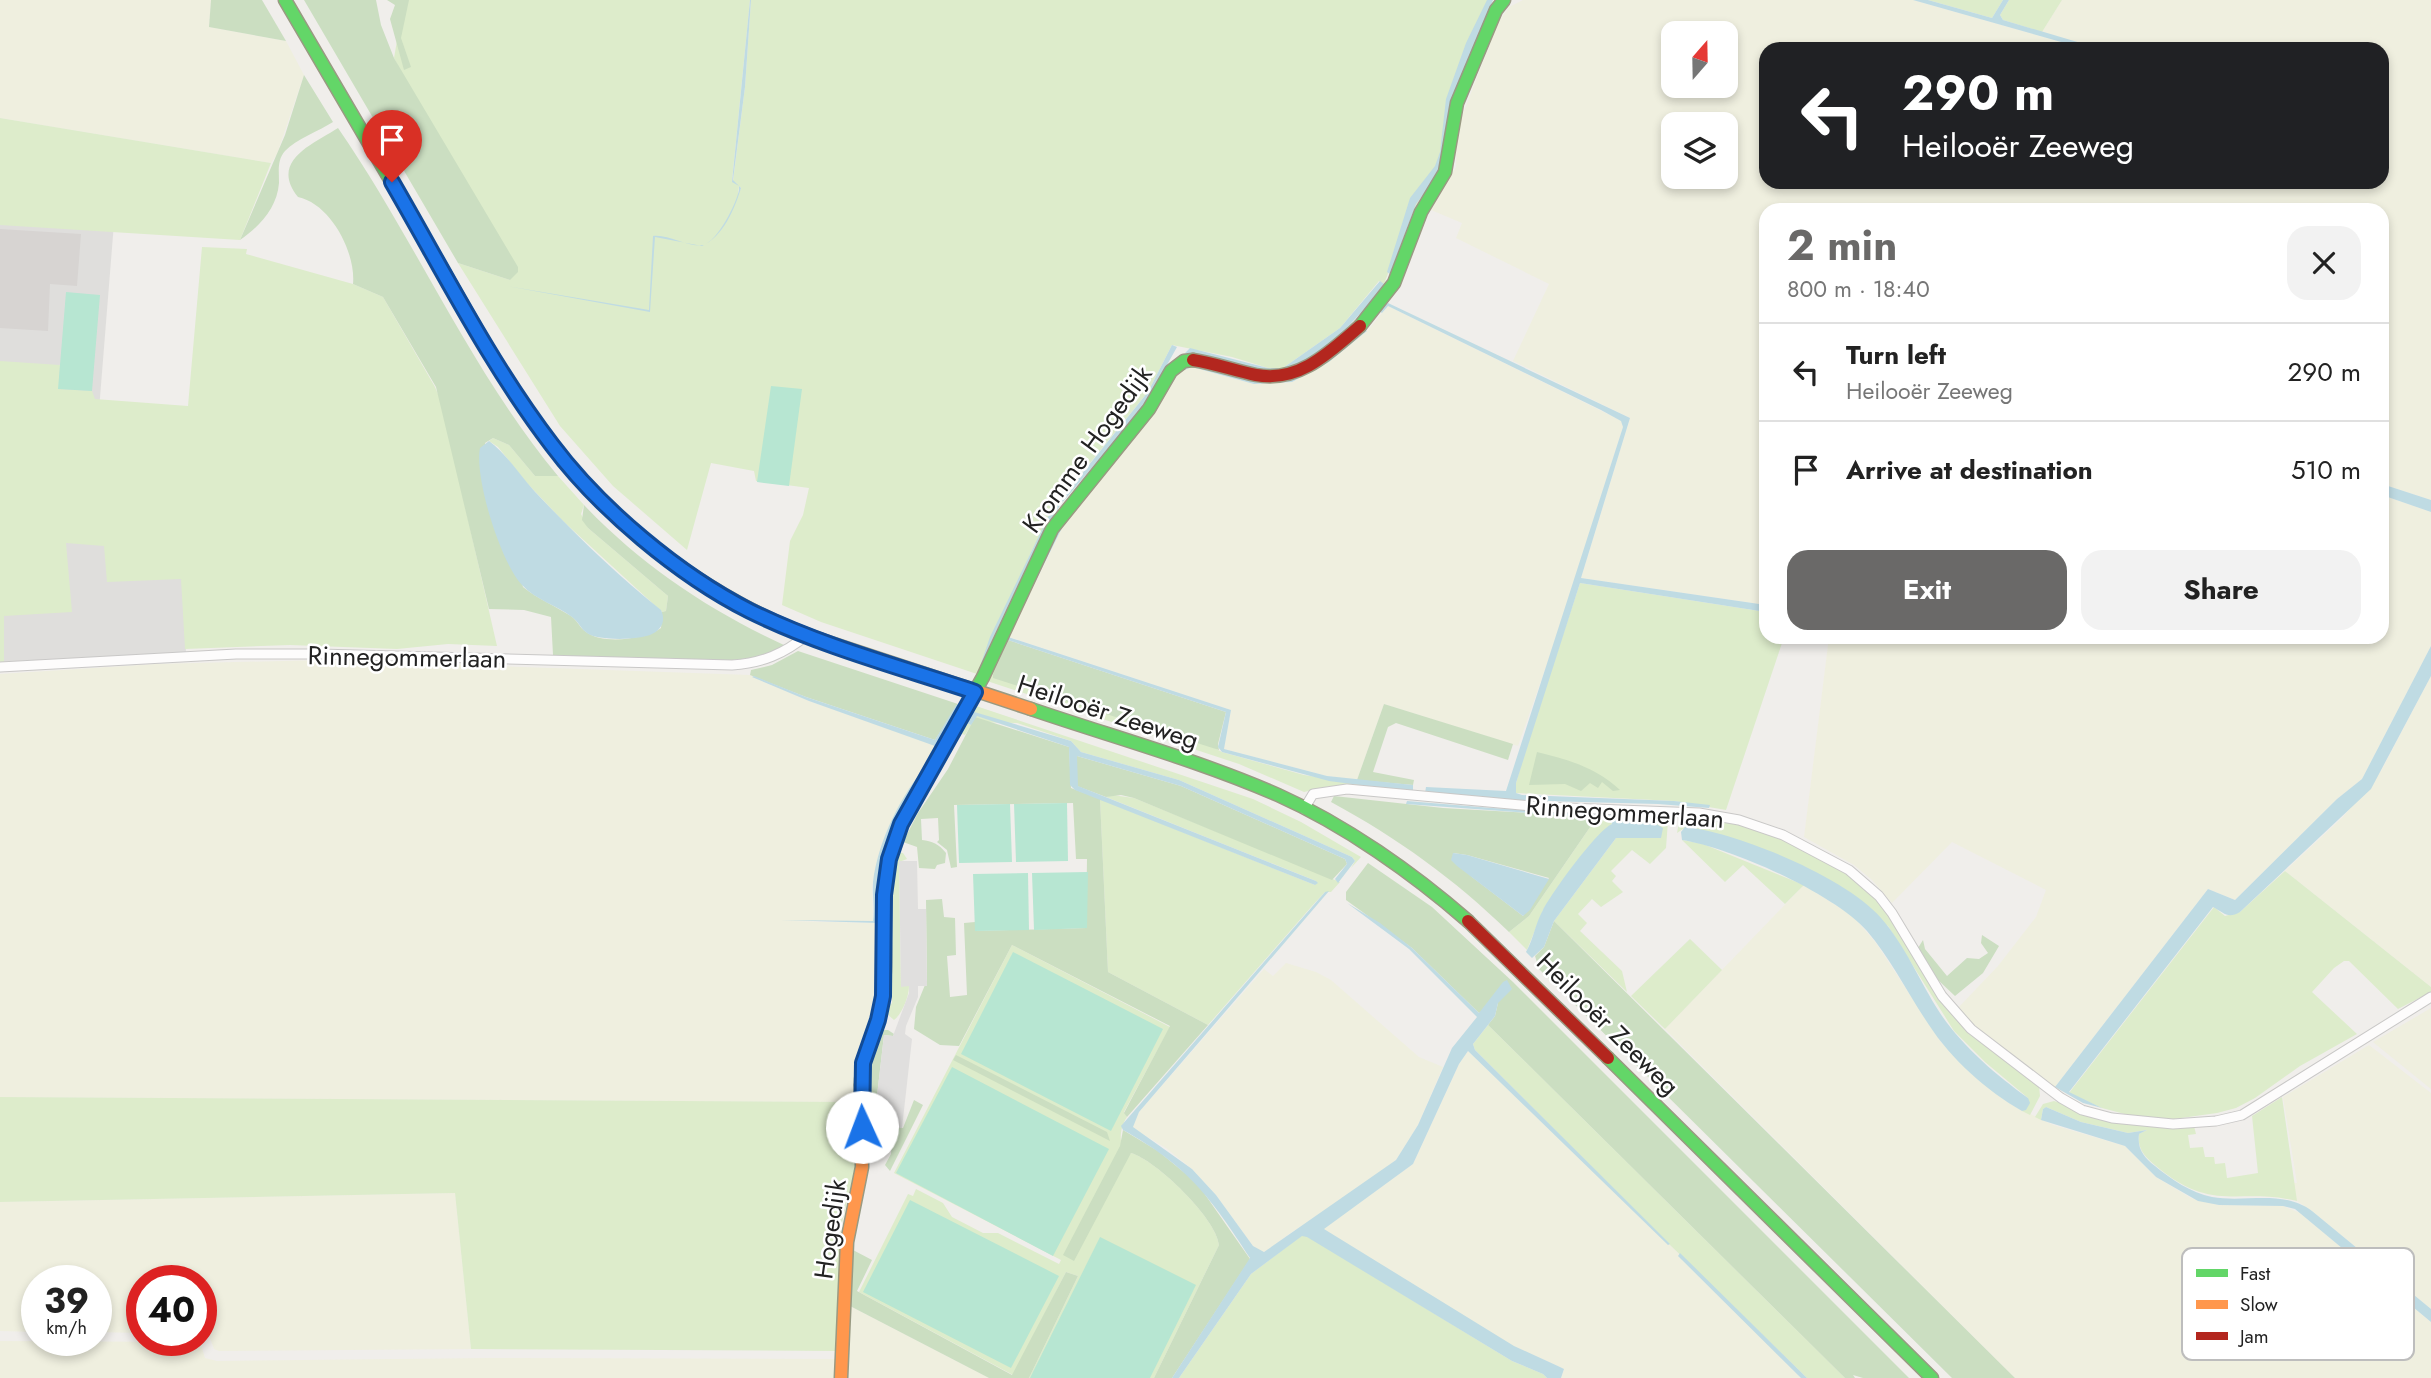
<!DOCTYPE html>
<meta charset="utf-8">
<style>
body{margin:0;font-family:Jost,sans-serif;background:#f2f2f2;color:#222;height:100vh;display:flex;flex-direction:column;font-size:26px;white-space:nowrap}
*{box-sizing:border-box;margin:0}
p{font-size:23px;color:#767676}
.icon{flex:none;width:38px;height:38px;fill:none;stroke:currentColor;stroke-width:2;stroke-linecap:round;stroke-linejoin:round}
.map{position:relative;flex:1;overflow:hidden}
.side{position:absolute;left:1759px;top:203px;width:630px;height:441px;display:flex;flex-direction:column;background:#fff;border-radius:21px;box-shadow:0 4px 10px #0003}
.side>*{flex:none}
.guide{position:absolute;left:1759px;top:42px;width:630px;height:147px;border-radius:21px;box-shadow:0 4px 10px #0003;background:#202124;color:#fff;overflow:hidden}
.needle{width:46px;rotate:20deg}
.controls{position:absolute;left:1661px;top:21px;display:grid;gap:14px}
.controls a{display:grid;place-items:center;width:77px;height:77px;border-radius:14px;background:#fff;box-shadow:0 4px 10px #0003;font-size:35px}
.speed{position:absolute;left:21px;top:1265px;display:flex;gap:14px;font-size:35px;font-weight:700;text-align:center}
.speed>*{display:grid;place-content:center;width:91px;height:91px;border-radius:50%;background:#fff;box-shadow:0 4px 10px #0003;line-height:1}
.speed small{font-size:18px;font-weight:400}
.speed .limit{border:10px solid #d22;background:#fff;color:#111}
.pin{position:absolute;display:grid;place-items:center;width:60px;height:60px;color:#fff;margin:-72px -30px;border-radius:50% 50% 50% 0;rotate:-45deg;box-shadow:0 0 7px #0007}
.pin .icon{rotate:45deg}
.me{position:absolute;width:77px;margin:-38px;rotate:358deg;stroke-linejoin:round;filter:drop-shadow(0 0 5px #0008)}
.turn{display:flex;align-items:center;gap:24px;height:147px;padding:0 28px;font-size:32px}
.turn .icon{width:91px;height:91px;stroke-width:2.5}
.turn b{display:block;font-size:49px;line-height:60px}
.round{display:grid;place-items:center;flex:none;width:74px;height:74px;border-radius:21px;background:#f2f2f2}
.head{display:flex;align-items:center;justify-content:space-between;height:119px;padding:0 28px}
h1{font-size:42px;font-weight:700;line-height:52px;color:#6a6968}
.action{display:flex;gap:14px;margin-top:auto;padding:14px 28px}
.action a{flex:1;height:80px;border-radius:21px;background:#6a6968;color:#fff;font-size:28px;font-weight:700;line-height:80px;text-align:center}
.action a+a{background:#f2f2f2;color:#222}
ul{padding:0;list-style:none}
li{display:flex;align-items:center;gap:21px;height:98px;padding:0 28px;border-top:2px solid #e0e0e0}
li div{flex:1}
li b{display:block;font-size:26px}
li em{font-style:normal}
.map>svg:first-child{display:block}
.residential{fill:#dfdedc}
.farmland{fill:#efefdf;fill-rule:evenodd}
.grass{fill:#ddeccb}
.forest{fill:#cbdec1;fill-rule:evenodd}
.pitch{fill:#b7e6d2}
.parking{fill:#e0dfde}
.water{fill:#bfdbe3}
.building{fill:#d7d4d2}
.lines{fill:none;stroke-linecap:round;stroke-linejoin:round}
.street-casing{stroke:#c9c8c7;stroke-width:11}
.fast-casing{stroke:#999a82;stroke-width:15}
.slow-casing{stroke:#999a82;stroke-width:15}
.jam-casing{stroke:#999a82;stroke-width:15}
.street{stroke:#fdfcfc;stroke-width:9}
.fast{stroke:#63d668;stroke-width:12}
.slow{stroke:#ff974d;stroke-width:12}
.jam{stroke:#b3261e;stroke-width:12}
.route-casing{stroke:#114b97;stroke-width:18}
.route{stroke:#1a73e8;stroke-width:12}
.labels{text-anchor:middle;dominant-baseline:central;stroke-width:5;stroke-linejoin:round;paint-order:stroke}
.street-label{font-size:26px;fill:#222;stroke:#fff}
.key{fill:#fff;stroke:#bdbdbd;stroke-width:2}
.key-label{font-size:19px;fill:#222}
</style>
<div class="map">
<svg width="2431" height="1378" viewBox="0 0 2431 1378">
<rect width="100%" height="100%" fill="#f0eeeb"/>
<g class="residential">
<path d="M0,218L114,223L99,410L0,403Z"/>
<path d="M0,531L105,540L182,574L186,652L0,662Z"/>
</g>
<g class="farmland">
<path d="M0,0H211L209,27L286,41L304,75L277,154L271,163L0,118Z"/>
<path d="M1523,0H1913L2086,49H1766V182H2382V49H2101L2042,32L2062,0H2431V500L2382,484V210H1766V605L1581,578L1630,418L1513,361L1549,284L1456,238L1462,223L1431,210L1456,167L1457,129L1498,23L1509,7ZM1673,33H1726V86H1673ZM1673,124H1726V177H1673Z"/>
<path d="M1388,306L1622,421L1623,427L1560,627L1518,746L1384,704L1357,780L1327,776L1224,749L1231,710L1009,637L1063,526L1154,414L1179,372L1192,367L1254,384L1292,382L1336,357L1367,331Z"/>
<path d="M2382,495L2431,512V646L2362,779L2337,799L2235,900L2208,889L2055,1087L1972,1024L1957,1009L1998,966L2036,917L2046,890L1952,842L1892,903L1872,880L1854,865L1804,837L1829,637H2382Z"/>
<path d="M323,660L750,675L809,701L935,745L928,764L900,805L885,835L872,886L873,921H789L877,923L878,995L856,1064V1102L0,1097V674L156,664Z"/>
<path d="M2431,676V987L2285,871L2343,817L2381,771Z"/>
<path d="M1804,885L1853,916L1876,943L1941,1042L1983,1082L2012,1105L2053,1125L2125,1146L2156,1177L2191,1198L2219,1205L2283,1206L2300,1213L2431,1322V1378H2015L1665,1029Z"/>
<path d="M1286,963L1316,972L1331,980L1419,1057L1443,1067L1418,1125L1396,1160L1334,1206L1289,1234L1267,1251L1261,1252L1253,1246L1216,1195L1192,1169L1166,1148L1134,1129L1132,1124L1139,1112L1264,969L1273,976Z"/>
<path d="M2431,1008V1089L2373,1042Z"/>
<path d="M2369,1045L2431,1093V1309L2312,1211L2297,1201L2295,1194L2293,1183H2297L2283,1097Z"/>
<path d="M1468,1051L1670,1245L1801,1378H1561L1564,1370L1560,1367L1514,1347L1323,1229L1413,1164L1459,1064Z"/>
<path d="M455,1193L471,1349L219,1351L214,1349L208,1333H201V1281H142V1333L96,1332V1281H37V1332L0,1331V1202Z"/>
<path d="M846,1306H850L989,1378H849Z"/>
<path d="M0,1341L194,1342L201,1345L205,1358L217,1361L491,1358L836,1359L835,1378H0Z"/>
</g>
<g class="grass">
<path d="M404,0H750L732,181L739,186L738,195L741,188L733,181L745,87L751,0H1490L1446,114L1444,155L1409,219L1384,284L1379,281L1340,328L1283,368H1268L1232,357L1172,345L1148,392L1081,474L1049,520L1032,550L977,674L821,622L782,605L790,541L803,515L809,488L756,481L754,471L711,463L687,550L613,486L560,426L458,263L510,280L394,58Z"/>
<path d="M1928,0H2003L1992,18Z"/>
<path d="M2009,0H2062L2042,32L2003,20L2000,15Z"/>
<path d="M0,118L271,163L240,240L0,225Z"/>
<path d="M202,247L247,249L246,254L353,284L383,297L435,387L441,401L497,646L448,644L397,649L290,645L185,649L181,579L107,582L104,546L66,543L72,612L4,616V662H0V361L60,365L59,389L92,391L95,399L188,406Z"/>
<path d="M493,438L509,445L535,476H558L584,505L581,514L588,528L668,596L666,611L662,612L563,521L525,481L498,447L489,441Z"/>
<path d="M1580,583L1766,612V637H1784L1726,810L1674,801L1516,793V783L1528,741Z"/>
<path d="M1006,636L1010,637L1008,640L1222,752L1304,775L1413,792L1331,786L1304,792L1239,764L987,681Z"/>
<path d="M973,705L1253,799L1301,822L1361,857L1351,868L1355,861L1352,857L1179,780L1081,752L1071,741L1017,723L966,722L971,725L965,735L960,733L907,827L903,842L901,833Z"/>
<path d="M1112,795L1134,798L1340,882L1331,892H1325L1312,906L1208,1025L1108,972L1100,799L1315,885L1316,881L1106,797Z"/>
<path d="M1616,812L1662,815L1668,821L1666,848L1650,864L1632,850L1611,871L1616,876L1612,881L1623,892L1601,907L1592,899L1578,914L1587,923L1580,931L1622,971L1627,992L1554,921L1616,838H1660L1656,824L1620,822L1616,819Z"/>
<path d="M1686,814L1728,820L1786,839L1841,867L1880,902L1892,918L1947,1008L2039,1086L2040,1096L2030,1115L2022,1111L2028,1098L1985,1062L1954,1031L1888,926L1742,842L1695,828L1683,829L1677,833L1679,822Z"/>
<path d="M1597,817L1609,818L1612,824L1593,842L1544,908L1527,950L1509,932L1529,916Z"/>
<path d="M1682,840L1703,844L1804,885L1785,904L1743,865L1725,882Z"/>
<path d="M897,852L903,853L907,859L899,862L901,986H909C909,997 902,1014 894,1020L886,1013L888,1001L892,1004V900Z"/>
<path d="M2285,871L2431,987V992L2398,1009L2349,961H2344L2334,968L2312,992L2357,1034L2300,1066L2255,1098L2236,1108L2217,1113L2174,1119L2136,1117L2102,1108L2069,1093L2214,907L2225,916L2240,912Z"/>
<path d="M1690,939L1722,970L1665,1029L1631,996Z"/>
<path d="M1012,945L1170,1027L1124,1112L1127,1117C1118,1130 1120,1145 1125,1160L1131,1153C1156,1160 1217,1219 1219,1245L1154,1378H1029L1078,1276L1066,1272L1013,1375L859,1292L908,1194L913,1196L916,1189L943,1203L952,1217L983,1233H998L1059,1264L1061,1260L894,1173Z"/>
<path d="M1488,1025L1845,1378H1807L1670,1245L1475,1050L1473,1044Z"/>
<path d="M0,1097L856,1102L857,1159L841,1227L835,1351L471,1349L455,1193L0,1202Z"/>
<path d="M2282,1097L2297,1201C2237,1187 2213,1214 2156,1166C2145,1157 2137,1149 2139,1134L2147,1130L2128,1133L2081,1122L2046,1107L2043,1109L2041,1120L2035,1117L2043,1104L2054,1101L2129,1125L2194,1126L2196,1134L2188,1135L2190,1148L2203,1147L2205,1157H2214L2215,1164L2225,1163L2227,1178L2258,1173L2252,1116Z"/>
<path d="M1301,1236H1307L1512,1361L1543,1374L1547,1378H1179L1251,1274Z"/>
</g>
<g class="forest">
<path d="M211,0H262L286,41L209,27Z"/>
<path d="M304,0H376L381,25L394,58L518,267V272L510,280L458,263Z"/>
<path d="M387,0H409L401,38L411,67L404,70L390,19L395,5Z"/>
<path d="M304,75L333,122C319,131 296,139 285,151C277,160 279,171 279,183C277,208 260,226 240,240L285,135Z"/>
<path d="M338,128C416,241 470,370 558,476H535L509,445L493,438L485,443L523,587C538,599 555,606 571,616C577,620 580,628 586,632C603,645 645,639 661,628L662,612L666,611L668,596L588,528L582,520L584,505C642,566 710,611 786,646C749,673 604,657 553,655L551,617L524,610L489,609L436,387L383,297L353,284C356,253 331,204 298,197C269,161 313,144 338,128Z"/>
<path d="M1008,640L1226,712L1218,744L1219,750L993,678V674Z"/>
<path d="M798,651L958,704L935,740L806,697L750,675L751,670L772,665Z"/>
<path d="M1384,704L1513,744L1508,760L1396,723L1388,727L1373,772L1414,780L1413,785L1357,780Z"/>
<path d="M975,717L1069,747L1071,788L1100,799L1108,972L1208,1025L1127,1117L1124,1113L1170,1026L1012,945L959,1046L940,1045L914,1029L916,1007L927,980L926,900L942,899L944,917L955,918L956,955L947,956L950,997L967,995L964,923L975,922L976,931L1086,928L1087,859H1076L1073,803L954,805L957,867L951,868L947,850L937,842L939,840L938,818L921,819L922,840C932,841 939,844 946,853L945,863L937,865L935,869L919,868L917,847L903,842L918,813L948,769Z"/>
<path d="M1537,752C1569,760 1595,767 1620,790L1613,791L1602,782L1598,788L1590,783L1581,791L1565,784L1529,785Z"/>
<path d="M1077,756L1181,786L1345,859L1347,864L1332,880L1134,798L1121,795L1106,797L1077,786Z"/>
<path d="M1334,796L1443,808L1597,817L1529,916L1509,932C1453,878 1399,839 1331,802ZM1453,853L1467,855L1549,878L1523,916L1472,877Z"/>
<path d="M1368,863L1432,907L1513,982L1909,1378H1863L1853,1375L1855,1378H1845L1488,1025L1495,1016L1498,1003L1479,1013L1412,948L1346,900V892Z"/>
<path d="M1554,921L2015,1378H1952L1539,969L1535,956L1544,947Z"/>
<path d="M1982,935L1999,946L1983,973L1955,996L1938,980L1918,948L1923,940L1925,949L1947,976L1967,958L1979,959L1988,953L1981,943Z"/>
<path d="M879,1030H888L894,1034L893,1036L884,1035L871,1148L880,1150L873,1157L867,1154L866,1068Z"/>
<path d="M956,1055L1107,1132L1110,1141L953,1060Z"/>
<path d="M914,1100L923,1105L890,1171L885,1165L891,1154L893,1127L903,1128Z"/>
<path d="M1123,1130L1158,1151L1197,1183L1250,1259L1172,1378H1154L1219,1245C1217,1219 1156,1160 1131,1153L1074,1261L1063,1255L1120,1146Z"/>
<path d="M853,1250L872,1260L857,1291L1012,1375L1066,1272L1078,1276L1029,1378H989L850,1306Z"/>
</g>
<g class="pitch">
<path d="M66,292L100,295L92,391L58,389Z"/>
<path d="M771,386L802,389L789,486L757,482Z"/>
<path d="M1067,803L1068,861L1016,862L1014,804Z"/>
<path d="M1010,804L1012,862L959,863L957,805Z"/>
<path d="M1088,872L1087,928L1034,930L1032,873Z"/>
<path d="M1028,873L1029,930L975,931L973,874Z"/>
<path d="M1013,952L1163,1029L1111,1131L961,1054Z"/>
<path d="M952,1067L1109,1149L1053,1256L896,1173Z"/>
<path d="M910,1200L1059,1276L1011,1368L863,1292Z"/>
<path d="M1100,1237L1196,1285L1150,1378H1030Z"/>
</g>
<path class="parking" d="M899,861H917L918,909H926L927,986H918V997L906,1026L905,1034L912,1039L902,1128H893L891,1151L871,1148L884,1035L893,1036L909,993V986L901,987Z"/>
<g class="water">
<path d="M750,0H751L745,87L733,180L741,188C735,208 723,237 702,246L655,237L650,312L507,286L649,310L653,236C669,234 688,248 703,245C718,241 736,204 739,190V186L732,182Z"/>
<path d="M1487,0H1493L1454,95L1448,117L1444,161L1432,183L1416,204L1390,274L1387,272L1410,198L1435,166L1440,152L1446,99L1466,43Z"/>
<path d="M1913,0H1928L1992,18L2003,0H2009L2000,15L2003,20L2101,49H2086Z"/>
<path d="M1380,281L1384,284C1362,314 1309,376 1268,373C1240,370 1213,356 1185,353L1190,348L1268,368H1283L1340,328Z"/>
<path d="M1388,303L1630,418L1581,578L1766,605V612L1580,583L1516,783V793L1522,795L1674,801L1710,805L1709,808L1658,804L1501,800L1425,793L1426,787L1506,791L1623,427L1621,421L1601,410L1388,306L1382,313L1379,311Z"/>
<path d="M1364,329L1367,331L1329,362L1292,382L1254,384L1192,367L1179,372L1154,414L1063,526L1014,624L1063,521L1148,420L1174,375L1186,366L1194,365L1260,383L1290,381Z"/>
<path d="M1172,345L1177,347L1143,408L1061,504L1042,534L990,644L979,674L978,672L990,637L1050,513L1148,392Z"/>
<path d="M489,441C508,455 522,479 539,496C577,536 617,575 661,610C666,621 662,630 650,635C637,640 598,641 587,633C581,629 578,621 572,617C556,605 536,600 522,585C501,563 474,478 480,448Z"/>
<path d="M2382,484L2431,500V512L2382,495Z"/>
<path d="M1008,637L1231,710L1224,749L1327,776L1413,785V792L1329,781L1222,752L1218,747L1226,712L1008,640Z"/>
<path d="M2431,646V676L2371,789L2240,912C2228,919 2224,913 2213,907L2069,1092L2102,1108L2136,1117L2083,1103L2055,1087L2208,889L2235,900L2337,799L2362,779Z"/>
<path d="M754,676L806,697L935,740L956,705H960L935,746L809,701L752,677Z"/>
<path d="M971,711L1071,741L1081,752L1179,780L1352,857L1355,861L1338,883L1335,879L1347,864L1345,859L1181,786L1077,756L1078,786L1316,881L1318,883L1315,885L1075,790L1070,785L1069,747L977,716L971,725L965,722Z"/>
<path d="M928,764C920,781 910,795 901,811C881,846 878,884 878,923L781,920L873,921C875,908 872,895 873,882C878,841 901,794 928,764Z"/>
<path d="M1407,801L1492,808L1612,814L1620,822L1656,824L1663,828L1661,838H1616L1554,921L1544,947L1532,958L1526,952C1534,938 1535,924 1543,910C1551,894 1597,830 1612,824L1611,819L1406,804Z"/>
<path d="M1685,827C1737,832 1847,878 1881,918C1905,945 1920,982 1940,1013C1962,1046 1996,1075 2028,1098L2030,1103L2026,1110L2022,1111C1987,1091 1951,1059 1929,1025C1908,994 1891,959 1867,931C1833,893 1732,848 1682,840L1681,832Z"/>
<path d="M1453,853L1467,855L1549,879L1530,910L1523,916L1457,866L1451,860Z"/>
<path d="M1329,891L1139,1112L1133,1127L1192,1169L1216,1195L1253,1246L1264,1252L1396,1160L1418,1125L1452,1048L1477,1017L1409,949L1347,903L1380,923L1412,948L1479,1013L1503,982L1507,980L1512,989L1498,1003L1495,1016L1473,1044L1475,1050L1670,1244L1668,1245L1468,1051L1459,1064L1413,1164L1324,1229L1514,1346L1560,1367L1564,1369L1561,1378H1547L1543,1374L1512,1361L1307,1237L1302,1236L1251,1274L1179,1378H1172L1250,1258C1211,1198 1188,1166 1123,1130L1121,1126L1325,892Z"/>
<path d="M2046,1107L2081,1122L2128,1133L2147,1130L2139,1134C2137,1149 2144,1157 2155,1166C2171,1179 2191,1193 2212,1197C2246,1203 2282,1189 2312,1211L2431,1309V1322L2295,1209L2283,1206L2219,1205L2198,1201L2156,1177L2125,1146L2041,1120L2043,1109Z"/>
<path d="M1680,1253L1807,1378H1801L1678,1256Z"/>
</g>
<path class="building" d="M0,229L81,234L77,286L50,284L48,331L0,328Z"/>
<g class="lines">
<defs>
<g id="street">
<path d="M0,667L236,654H319L732,665C762,663 784,654 807,635"/>
<path d="M1304,809L1313,794L1347,789L1542,807L1699,813L1739,820L1783,835L1849,870L1879,896L1892,913L1942,996L1971,1029L2061,1098L2082,1110L2112,1118L2173,1124L2216,1121L2242,1115L2431,997"/>
</g>
<g id="fast">
<path d="M285,0C333,82 381,164 429,246C474,323 516,406 574,473C636,544 733,610 822,640"/>
<path d="M1360,326L1394,283L1421,212L1445,172L1457,103L1496,10L1504,0"/>
<path d="M1031,709C1113,737 1198,760 1278,795C1345,825 1413,873 1468,921"/>
<path d="M1608,1058L1932,1378"/>
<path d="M861,1085C861,1057 876,1033 881,1007C888,971 883,934 884,898C885,873 892,847 901,824L983,677L1052,529L1149,409L1171,371L1184,361L1193,360"/>
</g>
<g id="slow">
<path d="M822,640L1031,709"/>
<path d="M841,1378L847,1242L862,1167L861,1085"/>
</g>
<g id="jam">
<path d="M1193,360C1214,363 1235,371 1256,375C1299,383 1330,352 1360,326"/>
<path d="M1468,921L1608,1058"/>
</g>
</defs>
<use href="#street" class="street-casing"/>
<use href="#fast" class="fast-casing"/>
<use href="#slow" class="slow-casing"/>
<use href="#jam" class="jam-casing"/>
<use href="#street" class="street"/>
<use href="#fast" class="fast"/>
<use href="#slow" class="slow"/>
<use href="#jam" class="jam"/>
</g>
<g class="lines">
<defs>
<path id="route" d="M392,182C443,270 490,364 552,445C600,509 679,575 750,611C821,646 900,667 975,692L901,824L889,859L884,895L883,996L878,1020L863,1063L862,1127"/>
</defs>
<use href="#route" class="route-casing"/>
<use href="#route" class="route"/>
</g>
<g class="labels">
<g class="street-label">
<text transform="translate(1087 449) rotate(-54)">Kromme Hogedijk</text>
<text transform="translate(407 657) rotate(1)">Rinnegommerlaan</text>
<text transform="translate(1108 712) rotate(18)">Heilooër Zeeweg</text>
<text transform="translate(1625 812) rotate(4)">Rinnegommerlaan</text>
<text transform="translate(1608 1024) rotate(45)">Heilooër Zeeweg</text>
<text transform="translate(830 1229) rotate(-82)">Hogedijk</text>
</g>
</g>
<rect x="2182" y="1248" width="232" height="112" rx="10" class="key"/>
<rect x="2196" y="1269" width="32" height="8" fill="#63d668"/>
<rect x="2196" y="1300" width="32" height="9" fill="#ff974d"/>
<rect x="2196" y="1332" width="32" height="8" fill="#b3261e"/>
<g class="key-label">
<text x="2240" y="1280">Fast</text>
<text x="2240" y="1311">Slow</text>
<text x="2240" y="1343">Jam</text>
</g>
</svg>
<div class="controls">
<a><svg class="needle" viewBox="-14 -14 28 28"><path d="M0-13l5 13h-10z" fill="#e53935"/><path d="M0 13l5-13h-10z" fill="#767676"/></svg></a>
<a><svg class="icon" aria-label="layers" viewBox="0 0 24 24"><path d="M12 4l9 5-9 5-9-5zM3 14l9 5 9-5"/></svg></a>
</div>
<div class="speed"><div>39<small>km/h</small></div><div class="limit">40</div></div>
<div class="pin" style="left:392px;top:182px;background:#d93025"><svg class="icon" aria-label="arrive" viewBox="0 0 24 24"><path d="M6 21V4h12l-3 4 3 4H6"/></svg></div>
<svg class="me" style="left:862px;top:1127px" viewBox="-20 -20 40 40"><circle r="19" fill="#fff"/><path d="M0-13L10 11 0 6-10 11z" fill="#1a73e8"/></svg>
<div class="guide">
<div class="turn"><svg class="icon" aria-label="left" viewBox="0 0 24 24"><path d="M17 20v-9H6M10 6l-5 5 5 5"/></svg><div><b>290 m</b>Heilooër Zeeweg</div></div>
</div>
<section class="side">
<div class="head"><div><h1>2 min</h1><p>800 m · 18:40</p></div><a class="round"><svg class="icon" aria-label="close" viewBox="0 0 24 24"><path d="M6 6l12 12M18 6L6 18"/></svg></a></div>
<ul>
<li><svg class="icon" aria-label="left" viewBox="0 0 24 24"><path d="M17 20v-9H6M10 6l-5 5 5 5"/></svg><div><b>Turn left</b><p>Heilooër Zeeweg</p></div><em>290 m</em></li>
<li><svg class="icon" aria-label="arrive" viewBox="0 0 24 24"><path d="M6 21V4h12l-3 4 3 4H6"/></svg><div><b>Arrive at destination</b></div><em>510 m</em></li>
</ul>
<div class="action"><a>Exit</a><a>Share</a></div>
</section>
</div>
